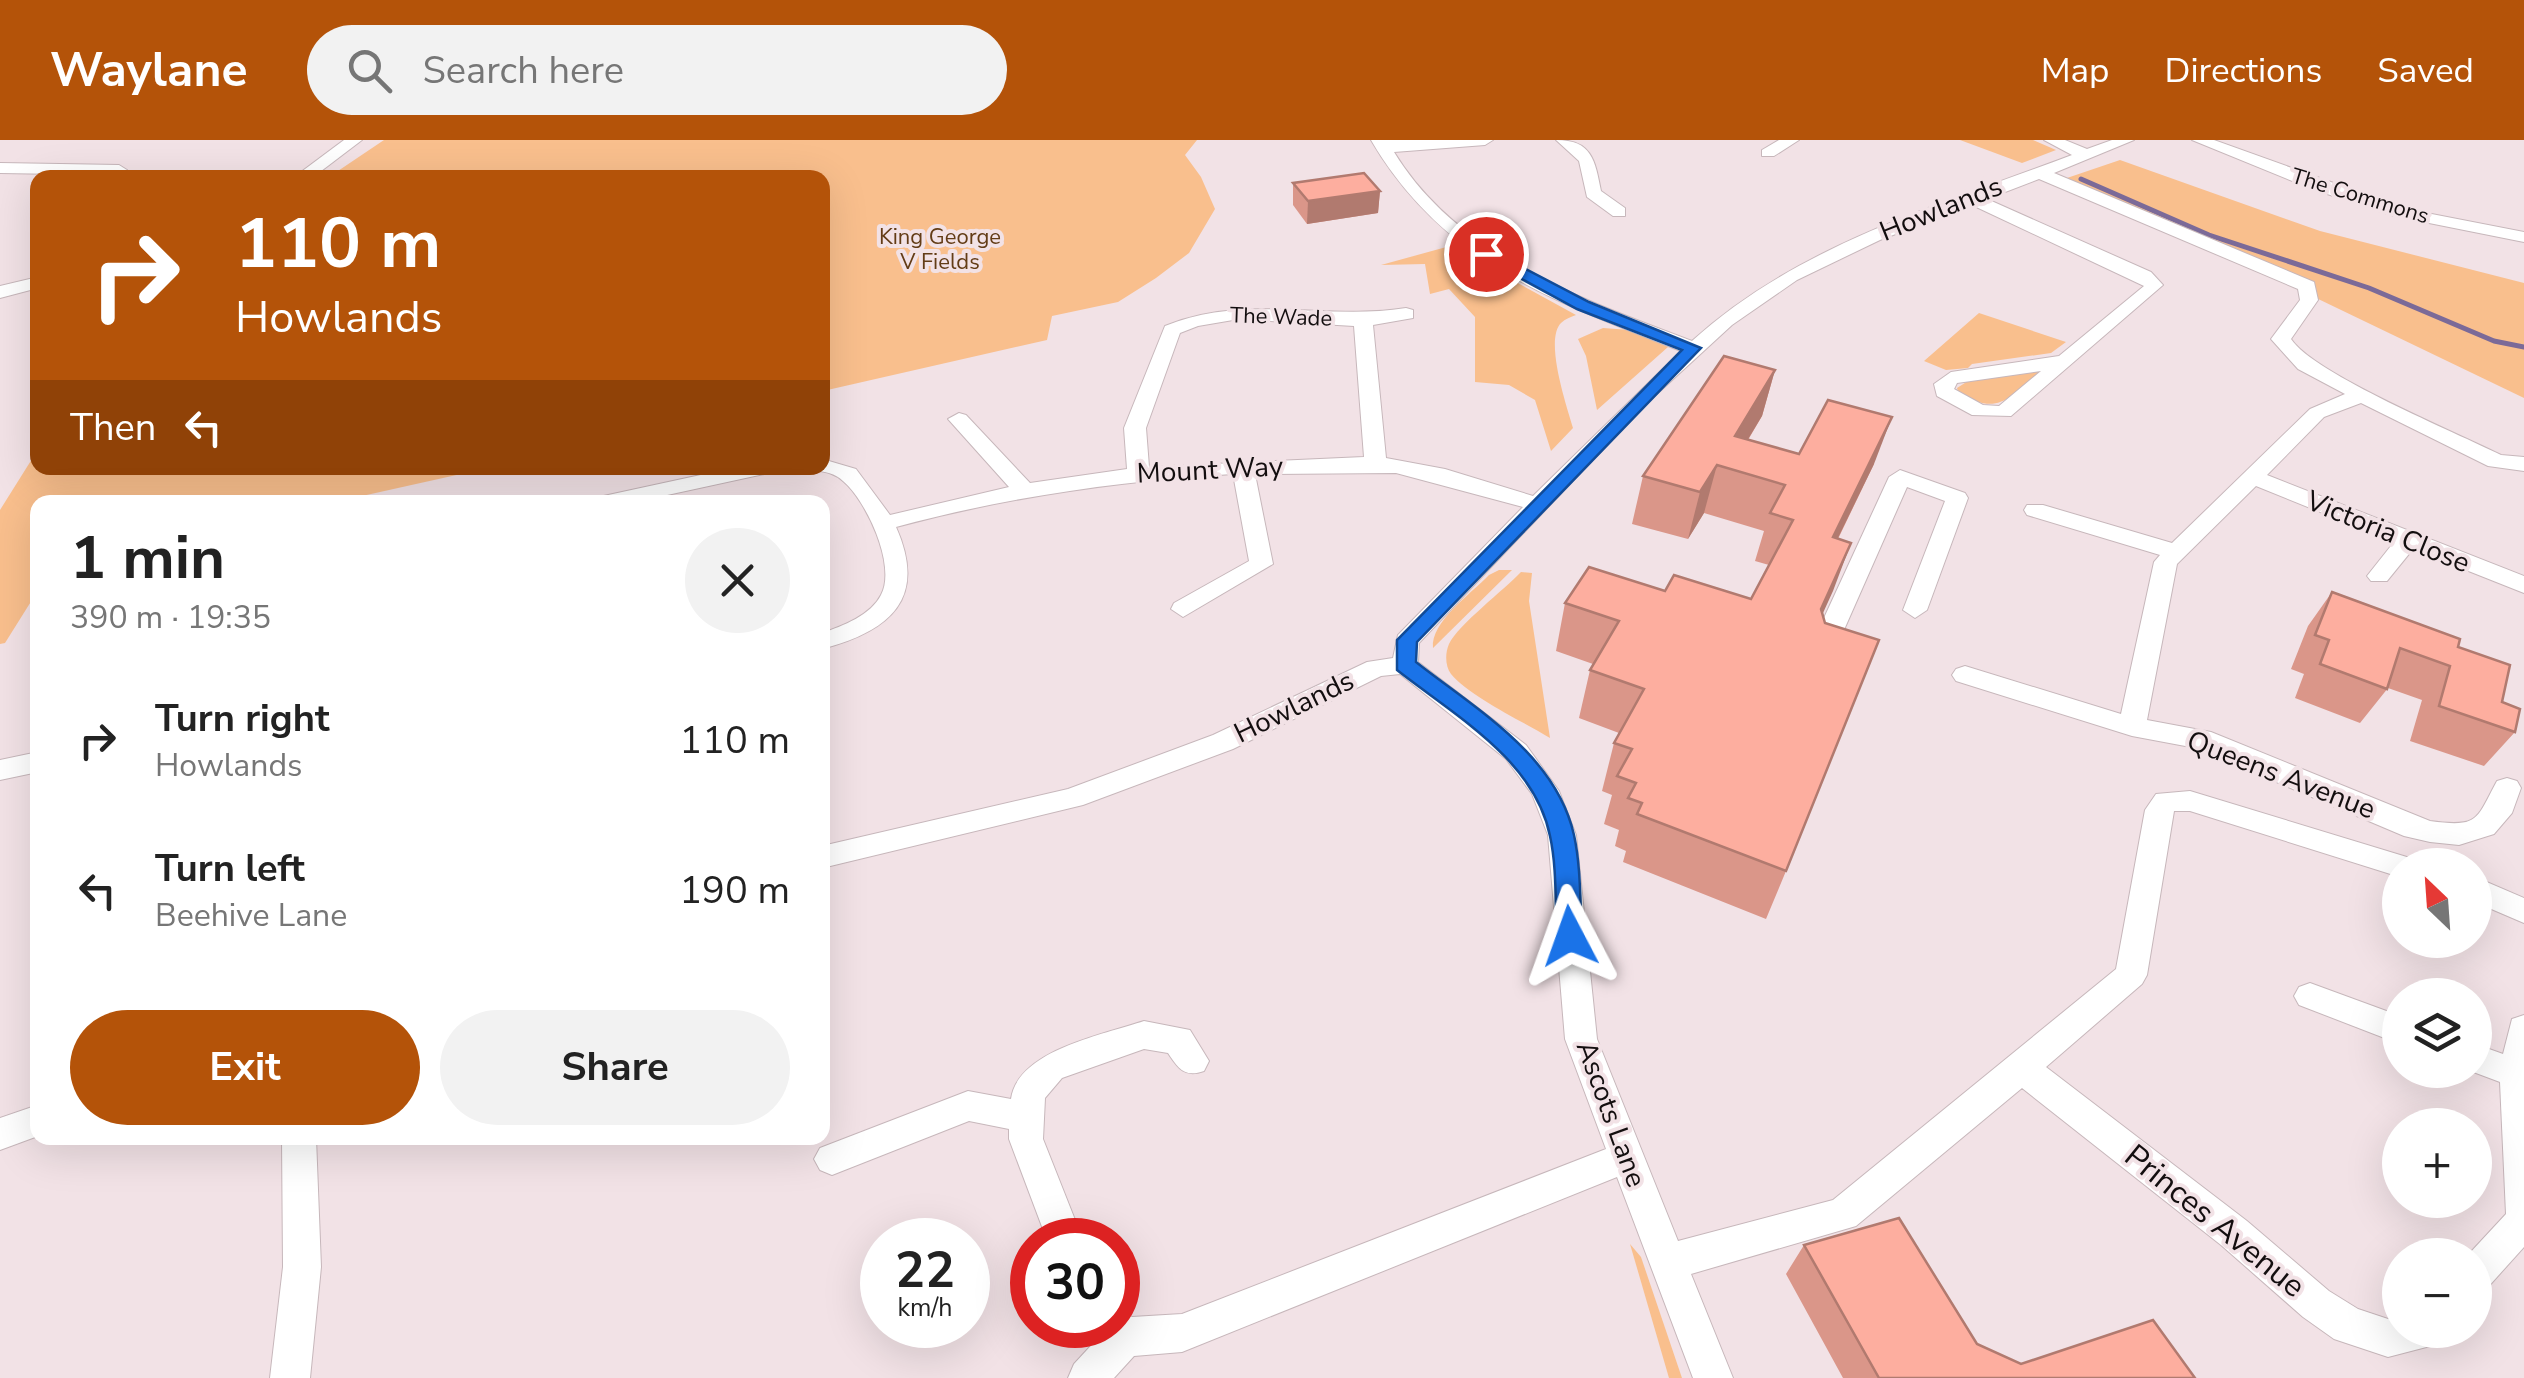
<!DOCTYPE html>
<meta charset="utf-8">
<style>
body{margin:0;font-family:"Nunito Sans",sans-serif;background:#f2f2f2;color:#222;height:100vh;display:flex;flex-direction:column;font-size:38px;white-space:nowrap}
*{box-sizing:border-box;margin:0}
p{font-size:32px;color:#767676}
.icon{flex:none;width:55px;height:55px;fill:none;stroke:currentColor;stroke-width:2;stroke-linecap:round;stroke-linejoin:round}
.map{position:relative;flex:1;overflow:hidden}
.side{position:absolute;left:30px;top:355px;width:800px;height:650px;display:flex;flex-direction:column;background:#fff;border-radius:20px;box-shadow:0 10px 40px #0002}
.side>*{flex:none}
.hud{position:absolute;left:30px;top:30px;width:800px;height:305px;border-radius:20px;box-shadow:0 10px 40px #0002;background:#b45309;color:#fff;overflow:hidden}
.needle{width:65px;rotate:335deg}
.fabs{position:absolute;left:2382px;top:708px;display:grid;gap:20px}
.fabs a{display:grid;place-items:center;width:110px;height:110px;border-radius:50%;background:#fff;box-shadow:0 10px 40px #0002;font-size:50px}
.speed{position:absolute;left:860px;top:1078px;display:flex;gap:20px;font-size:50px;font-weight:700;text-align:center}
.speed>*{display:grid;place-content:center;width:130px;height:130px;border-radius:50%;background:#fff;box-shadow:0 10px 40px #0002;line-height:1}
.speed small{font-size:25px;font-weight:400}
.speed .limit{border:15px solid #d22;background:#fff;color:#111}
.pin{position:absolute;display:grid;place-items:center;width:85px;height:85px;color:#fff;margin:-42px;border:5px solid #fff;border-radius:50%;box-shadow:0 2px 10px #0007}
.me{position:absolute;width:110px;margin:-55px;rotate:356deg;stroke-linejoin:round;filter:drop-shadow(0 0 8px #0008)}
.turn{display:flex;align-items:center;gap:35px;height:210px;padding:0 40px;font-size:45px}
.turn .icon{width:130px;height:130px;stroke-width:2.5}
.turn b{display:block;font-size:70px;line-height:85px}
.then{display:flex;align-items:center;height:95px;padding:0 40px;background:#0003;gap:20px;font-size:38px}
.round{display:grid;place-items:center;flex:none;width:105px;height:105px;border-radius:52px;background:#f2f2f2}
.summary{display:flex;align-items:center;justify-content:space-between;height:170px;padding:0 40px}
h1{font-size:60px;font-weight:700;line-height:75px}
.button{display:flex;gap:20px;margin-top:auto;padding:20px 40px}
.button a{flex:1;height:115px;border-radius:60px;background:#b45309;color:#fff;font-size:40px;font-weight:700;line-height:115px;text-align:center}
.button a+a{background:#f2f2f2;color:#222}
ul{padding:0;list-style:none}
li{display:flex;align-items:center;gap:30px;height:150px;padding:0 40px}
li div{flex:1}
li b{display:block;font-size:38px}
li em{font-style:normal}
header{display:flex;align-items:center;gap:60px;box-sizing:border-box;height:140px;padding:0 50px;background:#b45309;color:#fff}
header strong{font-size:48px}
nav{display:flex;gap:55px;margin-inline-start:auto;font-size:35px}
.search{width:700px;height:90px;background:#f2f2f2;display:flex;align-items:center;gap:25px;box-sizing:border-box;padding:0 35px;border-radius:55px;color:#767676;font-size:38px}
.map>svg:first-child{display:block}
.green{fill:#f9bf8d}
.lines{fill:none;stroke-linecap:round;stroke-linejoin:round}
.stream{stroke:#7b6a98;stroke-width:5}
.minor-casing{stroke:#c7b7bb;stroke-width:2}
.minor{fill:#fff;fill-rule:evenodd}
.wall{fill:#da9689}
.shaded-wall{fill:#b17a6f}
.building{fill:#fdae9f;stroke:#b17a6f;stroke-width:2.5}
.route{fill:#1a73e8;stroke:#114b97;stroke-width:2.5}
.labels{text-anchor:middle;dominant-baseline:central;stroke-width:8;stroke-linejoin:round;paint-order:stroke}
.far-street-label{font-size:22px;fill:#130e0f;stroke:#f2e2e6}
.far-park-label{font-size:22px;fill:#633c16;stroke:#f2e2e6}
.street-label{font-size:28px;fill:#130e0f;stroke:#f2e2e6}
.near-street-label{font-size:32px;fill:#130e0f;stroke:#f2e2e6}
</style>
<header>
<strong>Waylane</strong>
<div class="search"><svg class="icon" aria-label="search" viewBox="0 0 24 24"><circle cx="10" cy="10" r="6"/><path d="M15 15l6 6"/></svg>Search here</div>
<nav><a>Map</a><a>Directions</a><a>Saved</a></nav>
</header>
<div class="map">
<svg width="2524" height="1238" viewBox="0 0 2524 1238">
<rect width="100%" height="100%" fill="#f2e2e6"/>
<g class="green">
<path d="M384,0H1197L1185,15L1201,37L1215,69L1189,113L1156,138L1118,162L1052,176L1047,200L823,251L822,38L329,37Z"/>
<path d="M1960,0H2033L2056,10L2022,23Z"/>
<path d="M2120,20L2320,91L2524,143V258L2067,38Z"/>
<path d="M1450,106L1576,175C1571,177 1565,179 1561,183C1544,200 1567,267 1573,288L1551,311L1535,260L1509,245L1475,242V177L1449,149L1430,154L1425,124L1381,125Z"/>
<path d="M1979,173L2066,202L2051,213L1972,224L1968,228L1946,230L1924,221Z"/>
<path d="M1603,188L1630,190L1668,207L1597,270L1586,216L1578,199Z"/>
<path d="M2041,231C2007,258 2001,276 1959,254L1957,248L1968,241Z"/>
<path d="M37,311L38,328H488L335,362H38L37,452L5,503L0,504V370Z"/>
<path d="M1499,430H1512L1433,508C1430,482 1472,453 1489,435Z"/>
<path d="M1521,432L1532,433L1529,461L1550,598C1524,582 1470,557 1451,534C1445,526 1445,513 1449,504C1458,485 1504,450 1521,432Z"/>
<path d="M1630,1104L1641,1117L1682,1238H1669Z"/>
</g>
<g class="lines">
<path class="stream" d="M2081,39L2209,95L2369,148L2494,201L2524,207"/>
<defs>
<g id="minor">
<path d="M344,0H362L312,38H293Z"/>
<path d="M1371,0H1493L1485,5L1394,12C1458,117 1582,159 1692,201C1798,104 1943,64 2072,15L2044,0H2065L2087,9L2112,0H2134L2054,33L2314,142L2318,160L2291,199C2314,234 2457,293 2501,315L2524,317V331L2488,326L2361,263L2324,277L2267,335L2524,436V453L2413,409L2387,441H2371L2367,436L2394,402L2256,346L2177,424L2147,580L2211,592L2430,681C2480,688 2476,679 2497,641L2507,638L2517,641L2521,648L2512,673L2494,694L2459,705L2430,702L2404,696L2196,608L2132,596L1956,541L1952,535L1956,529L1965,526L2121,574L2154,422L2160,415L2027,375L2024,370L2027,365H2043L2172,403L2310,269L2345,254L2298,229L2271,199L2300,160L2298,149L2039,39L1987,59L2151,132L2163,145L2011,276L1972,275L1937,256L1934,244L1951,232L2059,216L2144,146L1972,65L1880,100L1797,140L1732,185L1646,264L1419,503L1418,522L1526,605L1559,651L1576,695L1597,899L1678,1101L1833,1060L2116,829L2145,670L2156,654L2190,651L2410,718L2414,725H2400V737L2190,671H2174L2147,835L2142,844L2046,927L2247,1081L2329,1151L2358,1169L2388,1179L2400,1176V1190H2443L2438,1204L2388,1217L2334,1199L2303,1177L2221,1105L2022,948L1856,1086L1691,1134L1733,1238H1693L1617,1037L1182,1212L1134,1216L1114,1238H1068L1074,1224L1098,1198L1093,1185H1118V1168L1132,1177L1182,1174L1606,1009L1565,899L1548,695L1532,654L1506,619L1400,534L1381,536L1233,609L1083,665L822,728V706L1068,649L1213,595L1367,522L1393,518L1398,495L1523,367L1396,333L1255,334L1273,424L1183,477L1171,469L1174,463L1249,421L1233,334C1119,341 1007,357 896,387C928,459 890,491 822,509V493C843,486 871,475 881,455C897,426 866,360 843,341C835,333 825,332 814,330L822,328V319L856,329L890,375L1009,347L948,279L959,273L966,275L1030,343L1127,329L1124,288L1165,186C1244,153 1325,181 1406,168L1413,170V178L1373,185L1386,318L1445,329L1533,356L1681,211C1554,161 1443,123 1371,0ZM1239,179L1354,186L1364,317L1149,327L1146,288L1180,193L1198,186ZM2041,231L1999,266L1983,265L1954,249L1957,243Z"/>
<path d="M1556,0C1592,0 1595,20 1601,51L1625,68V76H1613L1587,57L1579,21Z"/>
<path d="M1779,0H1799L1774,16H1762V10Z"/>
<path d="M2192,0H2214L2406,69L2524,92V102L2394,76L2312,49Z"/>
<path d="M0,23L119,25L127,30L119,35L0,33Z"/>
<path d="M38,137V148L0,158V146Z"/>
<path d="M733,328H772L769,333L635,362H596L599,357Z"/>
<path d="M1900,330L1965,353L1968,358L1927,470L1915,478L1903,470L1945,361L1907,347L1832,517L1828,523H1810L1806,517L1889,337Z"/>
<path d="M38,612V632L0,640V620Z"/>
<path d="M2475,737L2524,758V783L2475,762Z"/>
<path d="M2310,843L2400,876V904L2299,865L2294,856L2299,847Z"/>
<path d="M2524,875V1107L2488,1147L2475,1152V1115H2468L2506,1074L2500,942L2468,930H2475V904L2503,914L2512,879Z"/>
<path d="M1144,881L1190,890L1209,921L1204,931C1184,938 1178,928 1168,913L1144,909L1062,938L1045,958L1043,999L1083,1100H1047L1009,999V989L969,981L832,1035L820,1030L814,1019L820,1008L968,951L1011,959C1018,910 1103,895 1144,881Z"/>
<path d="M38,965V996L0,1010V978Z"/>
<path d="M282,998H316L321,1127L310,1238H270L283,1127Z"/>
</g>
</defs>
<use href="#minor" class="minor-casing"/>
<use href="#minor" class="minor"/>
</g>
<g class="wall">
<path d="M1293,43L1380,51L1378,73L1307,84L1293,65Z"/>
<path d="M1775,230L1762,276L1748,300L1799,314L1874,324L1838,399L1851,403L1822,474L1786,731L1766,779L1623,722L1626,711L1615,706L1619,690L1604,684L1612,655L1602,651L1614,603L1619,593L1579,578L1590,530L1593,524L1556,511L1565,463L1665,451L1751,459L1769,425L1755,421L1764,391L1704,373L1688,399L1632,384L1643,336Z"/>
<path d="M2332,452L2458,507L2502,562L2515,592L2484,626L2410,601L2422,560L2388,548L2360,583L2295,558L2304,534L2291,529L2308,486Z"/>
<path d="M1804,1105L1977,1204L2021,1224L2195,1238H1843L1786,1134Z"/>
</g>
<g class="shaded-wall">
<path d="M1380,51L1378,73L1307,84L1308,61Z"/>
<path d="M1775,230L1762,276L1730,329L1735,296Z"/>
<path d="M1892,277L1874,324L1815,445L1833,397Z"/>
<path d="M1717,325L1704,373L1688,399L1700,352Z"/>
<path d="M1851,403L1833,451L1803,517L1821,469Z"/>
</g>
<g class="building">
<path d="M1364,33L1380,51L1308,61L1293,43Z"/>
<path d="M1724,216L1775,230L1735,296L1799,314L1828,260L1892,277L1833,397L1851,403L1821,469L1825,483L1879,500L1786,731L1637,674L1642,663L1628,658L1636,643L1617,636L1632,609L1614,603L1644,549L1590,530L1619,481L1565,463L1589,427L1665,451L1674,435L1751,459L1793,380L1770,373L1785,345L1717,325L1700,352L1643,336Z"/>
<path d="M2332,452L2460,499L2458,507L2510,525L2502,562L2520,569L2515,592L2439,566L2450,526L2400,508L2387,549L2320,524L2329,500L2315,495Z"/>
<path d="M1899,1078L1977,1204L2021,1224L2153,1180L2195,1238H1879L1804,1105Z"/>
</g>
<path class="route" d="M1481,111H1491L1589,162L1701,208L1417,502L1416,522C1477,570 1556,615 1574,695C1581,727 1580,763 1582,796L1579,803L1570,806L1560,803L1557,796C1555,763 1557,728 1550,696C1535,620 1454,575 1397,530V500L1682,210L1577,169L1481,117Z"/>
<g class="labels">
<g class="far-street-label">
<text transform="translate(2360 56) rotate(17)">The Commons</text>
<text transform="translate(1281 177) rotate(2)">The Wade</text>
</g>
<g class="far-park-label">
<text x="940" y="97">King George<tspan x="940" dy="25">V Fields</tspan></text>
</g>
<g class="street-label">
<text transform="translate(1941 69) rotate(-22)">Howlands</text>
<text transform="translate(1210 330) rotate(-3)">Mount Way</text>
<text transform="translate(2388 392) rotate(22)">Victoria Close</text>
<text transform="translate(1294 567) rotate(-26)">Howlands</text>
<text transform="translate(2281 635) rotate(21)">Queens Avenue</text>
<text transform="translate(1611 974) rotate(70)">Ascots Lane</text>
</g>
<g class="near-street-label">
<text transform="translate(2215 1081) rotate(39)">Princes Avenue</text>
</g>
</g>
</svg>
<div class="fabs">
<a><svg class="needle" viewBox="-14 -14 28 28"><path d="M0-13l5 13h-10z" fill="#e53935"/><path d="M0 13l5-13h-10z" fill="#767676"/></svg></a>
<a><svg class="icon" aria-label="layers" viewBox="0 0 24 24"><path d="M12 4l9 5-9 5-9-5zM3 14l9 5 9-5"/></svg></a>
<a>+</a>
<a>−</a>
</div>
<div class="speed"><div>22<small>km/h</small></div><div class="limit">30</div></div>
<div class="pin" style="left:1486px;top:114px;background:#d93025"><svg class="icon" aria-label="arrive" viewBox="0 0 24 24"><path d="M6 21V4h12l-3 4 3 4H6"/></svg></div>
<svg class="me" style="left:1570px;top:796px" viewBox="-20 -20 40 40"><path d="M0-17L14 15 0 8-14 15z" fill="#1a73e8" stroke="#fff" stroke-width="4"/></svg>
<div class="hud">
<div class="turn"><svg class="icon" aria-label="right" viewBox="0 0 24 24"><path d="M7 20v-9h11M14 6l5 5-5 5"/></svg><div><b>110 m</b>Howlands</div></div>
<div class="then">Then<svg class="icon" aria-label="left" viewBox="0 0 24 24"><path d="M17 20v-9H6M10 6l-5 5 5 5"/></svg></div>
</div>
<section class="side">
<div class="summary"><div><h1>1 min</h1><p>390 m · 19:35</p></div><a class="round"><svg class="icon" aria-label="close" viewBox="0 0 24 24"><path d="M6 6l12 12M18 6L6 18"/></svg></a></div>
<ul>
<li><svg class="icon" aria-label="right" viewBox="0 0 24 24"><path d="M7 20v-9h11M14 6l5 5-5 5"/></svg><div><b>Turn right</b><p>Howlands</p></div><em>110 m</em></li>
<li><svg class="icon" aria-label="left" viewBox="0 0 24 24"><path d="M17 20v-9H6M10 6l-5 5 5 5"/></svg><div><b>Turn left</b><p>Beehive Lane</p></div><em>190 m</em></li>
</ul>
<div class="button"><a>Exit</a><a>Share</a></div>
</section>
</div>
